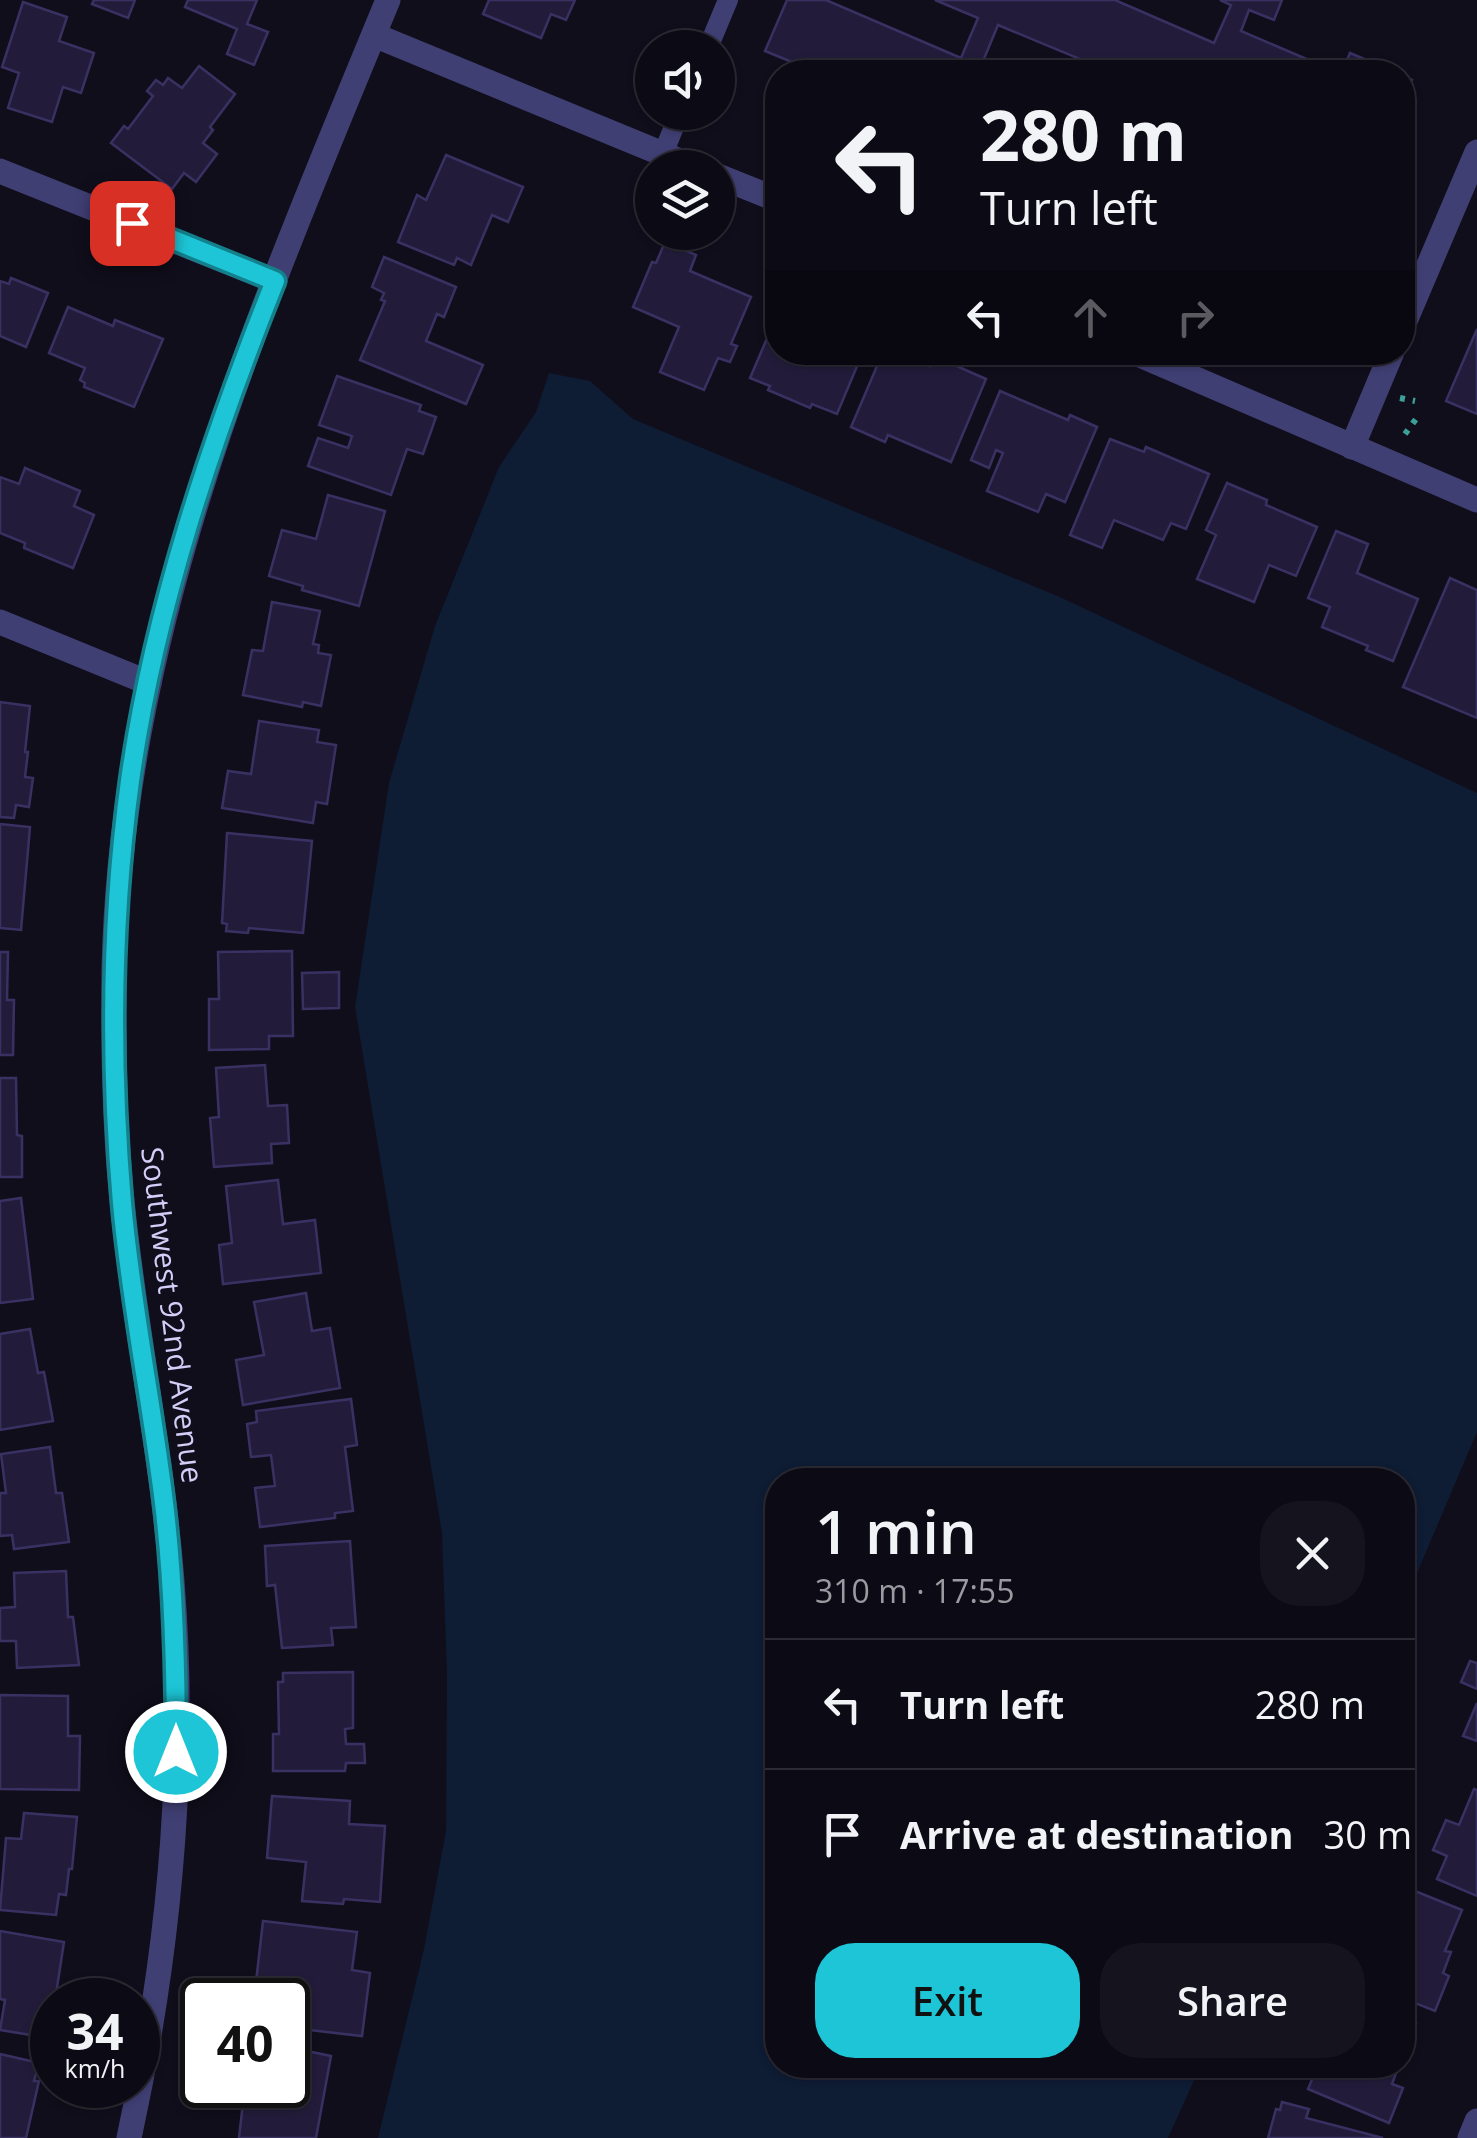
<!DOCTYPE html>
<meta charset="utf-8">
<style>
body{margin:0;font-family:"Open Sans",sans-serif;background:#15131d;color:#f1f3f6;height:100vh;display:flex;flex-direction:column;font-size:38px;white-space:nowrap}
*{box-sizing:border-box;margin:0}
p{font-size:32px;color:#9a9aa0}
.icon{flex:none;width:55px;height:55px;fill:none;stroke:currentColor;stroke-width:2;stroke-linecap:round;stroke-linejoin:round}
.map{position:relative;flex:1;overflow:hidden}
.details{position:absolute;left:765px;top:1468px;width:650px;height:610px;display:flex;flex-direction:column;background:#0c0a14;border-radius:40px;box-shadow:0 2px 8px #0004,0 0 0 2px #2c2b34}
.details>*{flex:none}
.banner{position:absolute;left:765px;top:60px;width:650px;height:305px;border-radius:40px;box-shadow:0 2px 8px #0004,0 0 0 2px #2c2b34;background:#0c0a14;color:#f1f3f6;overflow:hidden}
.controls{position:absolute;left:635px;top:30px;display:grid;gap:20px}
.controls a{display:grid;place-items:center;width:100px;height:100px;border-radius:50%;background:#0c0a14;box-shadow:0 2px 8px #0004,0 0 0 2px #2c2b34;font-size:50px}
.speed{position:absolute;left:30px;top:1978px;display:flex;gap:20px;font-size:50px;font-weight:700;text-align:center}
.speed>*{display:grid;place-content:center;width:130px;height:130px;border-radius:50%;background:#0c0a14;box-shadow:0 2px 8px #0004,0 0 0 2px #2c2b34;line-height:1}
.speed small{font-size:25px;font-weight:400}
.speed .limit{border:5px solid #111;border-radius:15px;background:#fff;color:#111}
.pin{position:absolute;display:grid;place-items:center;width:85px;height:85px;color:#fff;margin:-42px;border-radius:20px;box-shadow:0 5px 15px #0006}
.me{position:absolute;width:110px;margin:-55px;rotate:0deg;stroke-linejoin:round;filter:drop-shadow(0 0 8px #0008)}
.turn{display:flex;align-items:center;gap:35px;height:210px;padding:0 50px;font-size:45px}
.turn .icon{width:130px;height:130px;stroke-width:2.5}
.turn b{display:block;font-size:70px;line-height:85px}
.lanes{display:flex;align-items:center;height:95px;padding:0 50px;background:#0003;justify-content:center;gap:50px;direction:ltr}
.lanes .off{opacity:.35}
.round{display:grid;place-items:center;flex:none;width:105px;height:105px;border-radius:40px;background:#15131d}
.head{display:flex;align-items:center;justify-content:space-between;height:170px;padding:0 50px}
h1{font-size:60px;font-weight:600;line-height:75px}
.button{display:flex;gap:20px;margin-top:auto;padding:20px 50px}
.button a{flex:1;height:115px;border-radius:40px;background:#1dc5d6;color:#111;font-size:40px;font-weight:600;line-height:115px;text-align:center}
.button a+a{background:#15131d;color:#f1f3f6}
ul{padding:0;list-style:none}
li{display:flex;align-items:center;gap:30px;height:130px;padding:0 50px;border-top:2px solid #2c2b34}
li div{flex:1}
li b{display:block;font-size:38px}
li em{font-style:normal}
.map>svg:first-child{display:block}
.water{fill:#0e1c34}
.building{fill:#221c3a;stroke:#3a3163;stroke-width:2.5}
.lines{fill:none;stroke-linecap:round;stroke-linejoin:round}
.path{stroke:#3c9f98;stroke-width:6;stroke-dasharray:5 8;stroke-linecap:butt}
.service{stroke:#403f74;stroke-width:20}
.minor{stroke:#403f74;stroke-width:25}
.tertiary{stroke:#403f74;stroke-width:25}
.route-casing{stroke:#13808b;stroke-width:25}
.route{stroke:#1dc5d6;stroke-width:18}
.labels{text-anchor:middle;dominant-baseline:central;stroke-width:10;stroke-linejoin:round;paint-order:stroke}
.street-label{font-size:30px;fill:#d3cef8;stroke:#100e1b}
</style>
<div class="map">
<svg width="1477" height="2138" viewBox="0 0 1477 2138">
<rect width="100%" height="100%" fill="#100e1b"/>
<path class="water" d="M549,373L590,381L633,419L1062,598L1477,793V1432L1403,1606L1402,1480H778V2065H1201L1168,2138H378L424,1949L446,1831L447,1675L442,1533L355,1007L389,783L435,626L499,467L536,412Z"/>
<g class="building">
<path d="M94,0H135L128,18L92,4Z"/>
<path d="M188,0H257L247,24L268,32L254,65L227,54L237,29L185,7Z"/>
<path d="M489,0H575L566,20L551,14L541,38L483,14Z"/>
<path d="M787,0H826L961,58L978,18L935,0H1115L1214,43L1231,5L1220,0H1282L1274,20L1249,10L1241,31L1337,72H1111L998,25L981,66L997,72H816L765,51Z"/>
<path d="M23,2L67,17L59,41L94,53L81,93L63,87L52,122L8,108L19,73L2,67Z"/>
<path d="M1350,53L1395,72H1342Z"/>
<path d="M199,66L235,94L210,127L213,130L203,143L217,154L196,182L184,173L172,189L111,143L124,126L128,129L153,96L147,91L156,80L163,85L168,78L182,88Z"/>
<path d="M1402,76L1412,80L1402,102Z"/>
<path d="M446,155L523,187L508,222L492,215L471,265L457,258L454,265L398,242L417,195L426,200Z"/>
<path d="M665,242L696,255L690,271L751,297L731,344L737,346L730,362L718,358L704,390L660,372L679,327L633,307L652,262L656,263Z"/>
<path d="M384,257L456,287L444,317L437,314L426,341L483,365L466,404L360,360L385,301L381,300L384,293L372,287Z"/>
<path d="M11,278L48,293L26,347L0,336V281L9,284Z"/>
<path d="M68,307L113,326L115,320L163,339L134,407L84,387L85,383L80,380L85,368L49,353Z"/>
<path d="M774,322L778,324V352H863L837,414L812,404L810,408L768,390L770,386L750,378Z"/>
<path d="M1477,329V414L1446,401Z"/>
<path d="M883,352H897L930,366L934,356L986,379L951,462L888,435L885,442L851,427Z"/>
<path d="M337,376L421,405L419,411L436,417L423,454L407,449L391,495L308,466L318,438L348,448L352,436L319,425Z"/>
<path d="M1000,391L1068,420L1070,415L1097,427L1065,502L1046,494L1038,512L987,491L1003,453L996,450L989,468L971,460Z"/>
<path d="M1110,439L1144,452L1146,447L1209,474L1186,529L1171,523L1163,540L1114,520L1102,548L1070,535Z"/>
<path d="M25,468L80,491L74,506L94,515L73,568L24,548L25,543L0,533V477L19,484Z"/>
<path d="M1227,483L1267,500L1266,505L1317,527L1296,576L1269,565L1254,602L1197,579L1216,535L1206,530Z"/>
<path d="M328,495L385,511L359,606L302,590L303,586L269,576L282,530L316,539Z"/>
<path d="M1336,531L1368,544L1357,573L1418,599L1393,661L1366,650L1368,646L1322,627L1330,607L1308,598Z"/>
<path d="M1450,578L1477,590V718L1403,687Z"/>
<path d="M272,602L320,611L313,644L319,645L318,653L331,655L321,706L303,702L302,707L243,695L252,650L263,651Z"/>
<path d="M0,702L30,706L25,752H28L25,777L33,778L29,807L16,805L14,818L0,817Z"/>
<path d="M259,721L319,730L317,742L336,745L327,804L316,802L313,823L222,808L228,771L251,774Z"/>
<path d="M0,824L30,827L21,930L0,928Z"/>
<path d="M227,833L312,841L303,933L249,928L248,933L226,931L227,924L222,923Z"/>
<path d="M292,951L293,1036H269V1049L209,1050V999H219L218,952Z"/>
<path d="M0,952H8L7,1000H14L13,1055H0Z"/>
<path d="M339,972V1008L303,1009L302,973Z"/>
<path d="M265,1065L268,1106L287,1105L289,1143L271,1144L272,1163L214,1167L210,1118L219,1117L216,1068Z"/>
<path d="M0,1078H16L17,1135L22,1136V1177H0Z"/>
<path d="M278,1180L283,1224L315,1220L321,1273L223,1284L219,1245L232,1243L226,1186Z"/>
<path d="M21,1198L33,1299L0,1303V1201Z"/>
<path d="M306,1293L312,1331L330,1328L340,1388L243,1405L236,1360L264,1355L254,1302Z"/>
<path d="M30,1329L38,1373L44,1372L53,1421L0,1430V1334Z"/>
<path d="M351,1399L357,1445L345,1447L353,1511L335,1513V1518L260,1527L255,1488L275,1486L271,1455L251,1457L247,1424L257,1422L256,1411Z"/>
<path d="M50,1447L56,1493H62L69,1542L14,1549L12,1535L0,1536V1493H6L1,1454Z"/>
<path d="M350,1541L356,1627L331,1628L333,1645L282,1648L275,1585L267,1586L265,1546Z"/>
<path d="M66,1571L68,1617H73L79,1665L17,1668L16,1641H0V1608L15,1607L14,1573Z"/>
<path d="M1470,1661L1477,1663V1689L1461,1682Z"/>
<path d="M353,1672V1728L345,1729L346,1744H364L365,1763H346L345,1771H273V1734H279L278,1682H283V1673Z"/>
<path d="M0,1695L68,1696V1736H80L79,1790L0,1789Z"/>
<path d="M1477,1703V1741L1463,1736Z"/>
<path d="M1474,1789L1477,1790V1896L1437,1879L1447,1856L1433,1850L1446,1820L1459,1825Z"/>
<path d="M272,1796L350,1801L349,1824L385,1826L380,1902L344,1899L343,1904L302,1901L306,1862L267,1858Z"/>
<path d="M24,1813L77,1817L72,1869H69L66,1895L59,1894L56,1915L0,1910L6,1838L21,1839Z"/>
<path d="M1410,1889L1462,1910L1445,1951L1451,1952L1443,1973L1449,1976L1435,2011L1402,1998V1907Z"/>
<path d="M263,1921L357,1932L352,1970L370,1973L362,2036L300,2029L305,1988L256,1982Z"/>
<path d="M0,1931L64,1942L52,2020L45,2019L43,2037L0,2030L5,2000L0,1999Z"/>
<path d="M1402,2019L1416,2024L1402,2058Z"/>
<path d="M288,2047L331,2056L316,2138H239L245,2085H288Z"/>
<path d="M0,2054L39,2063L34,2081H39L26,2138H0Z"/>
<path d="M1318,2065H1399L1392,2084L1403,2088L1389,2123L1308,2089Z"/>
<path d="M1282,2102L1309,2109L1306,2118L1383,2138H1268L1276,2109L1280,2110Z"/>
</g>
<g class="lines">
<g class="path">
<path d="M1400,398L1415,401"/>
<path d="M1405,434L1416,419"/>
</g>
<g class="service">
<path d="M708,48L728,0"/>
<path d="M663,154L680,112"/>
</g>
<g class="minor">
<path d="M374,35L697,168"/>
<path d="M0,171L275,281"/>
<path d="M718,176L778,200"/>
<path d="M1402,328L1477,152"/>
<path d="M1133,352L1477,500"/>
<path d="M1352,447L1392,352"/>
<path d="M0,622L149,683"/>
<path d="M1470,2138L1477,2121"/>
</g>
<path class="tertiary" d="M129,2138C169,1955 187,1767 172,1581C162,1456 136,1334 123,1210C114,1130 113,1048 114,968C122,627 260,310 388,0"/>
</g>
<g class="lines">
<defs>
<path id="route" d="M132,223L275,281C211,441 154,610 130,781C111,920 110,1063 122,1203C131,1304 152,1403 164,1503C174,1585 176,1668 176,1752"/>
</defs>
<use href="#route" class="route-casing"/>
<use href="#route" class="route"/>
</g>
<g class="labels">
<g class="street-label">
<text transform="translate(173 1315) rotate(83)">Southwest 92nd Avenue</text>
</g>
</g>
</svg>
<div class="controls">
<a><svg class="icon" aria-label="sound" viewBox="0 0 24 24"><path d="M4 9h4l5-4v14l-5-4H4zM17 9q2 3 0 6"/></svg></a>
<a><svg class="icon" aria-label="layers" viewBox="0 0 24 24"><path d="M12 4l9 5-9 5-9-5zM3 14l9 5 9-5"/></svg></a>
</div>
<div class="speed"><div>34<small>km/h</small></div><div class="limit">40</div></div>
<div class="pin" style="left:132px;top:223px;background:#d93025"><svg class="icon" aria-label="arrive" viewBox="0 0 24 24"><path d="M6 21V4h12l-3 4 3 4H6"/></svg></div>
<svg class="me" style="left:176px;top:1752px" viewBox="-20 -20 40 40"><circle r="17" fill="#1dc5d6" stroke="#fff" stroke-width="3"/><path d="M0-11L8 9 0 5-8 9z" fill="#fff"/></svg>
<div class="banner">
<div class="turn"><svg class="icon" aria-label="left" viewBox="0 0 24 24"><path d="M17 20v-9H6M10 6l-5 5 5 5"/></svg><div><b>280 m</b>Turn left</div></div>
<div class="lanes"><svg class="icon" aria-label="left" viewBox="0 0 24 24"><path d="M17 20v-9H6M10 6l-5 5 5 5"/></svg><svg class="icon off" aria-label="ahead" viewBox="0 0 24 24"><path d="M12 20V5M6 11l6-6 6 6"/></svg><svg class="icon off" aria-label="right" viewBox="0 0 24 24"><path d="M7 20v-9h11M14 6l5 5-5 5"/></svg></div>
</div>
<section class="details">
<div class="head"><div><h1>1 min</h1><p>310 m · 17:55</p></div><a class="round"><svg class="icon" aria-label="close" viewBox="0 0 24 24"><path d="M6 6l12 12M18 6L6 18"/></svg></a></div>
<ul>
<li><svg class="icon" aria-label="left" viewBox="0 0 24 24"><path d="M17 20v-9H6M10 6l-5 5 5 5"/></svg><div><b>Turn left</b></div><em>280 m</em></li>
<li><svg class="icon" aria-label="arrive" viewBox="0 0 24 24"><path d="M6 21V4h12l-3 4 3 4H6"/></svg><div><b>Arrive at destination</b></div><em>30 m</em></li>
</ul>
<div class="button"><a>Exit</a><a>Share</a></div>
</section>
</div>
